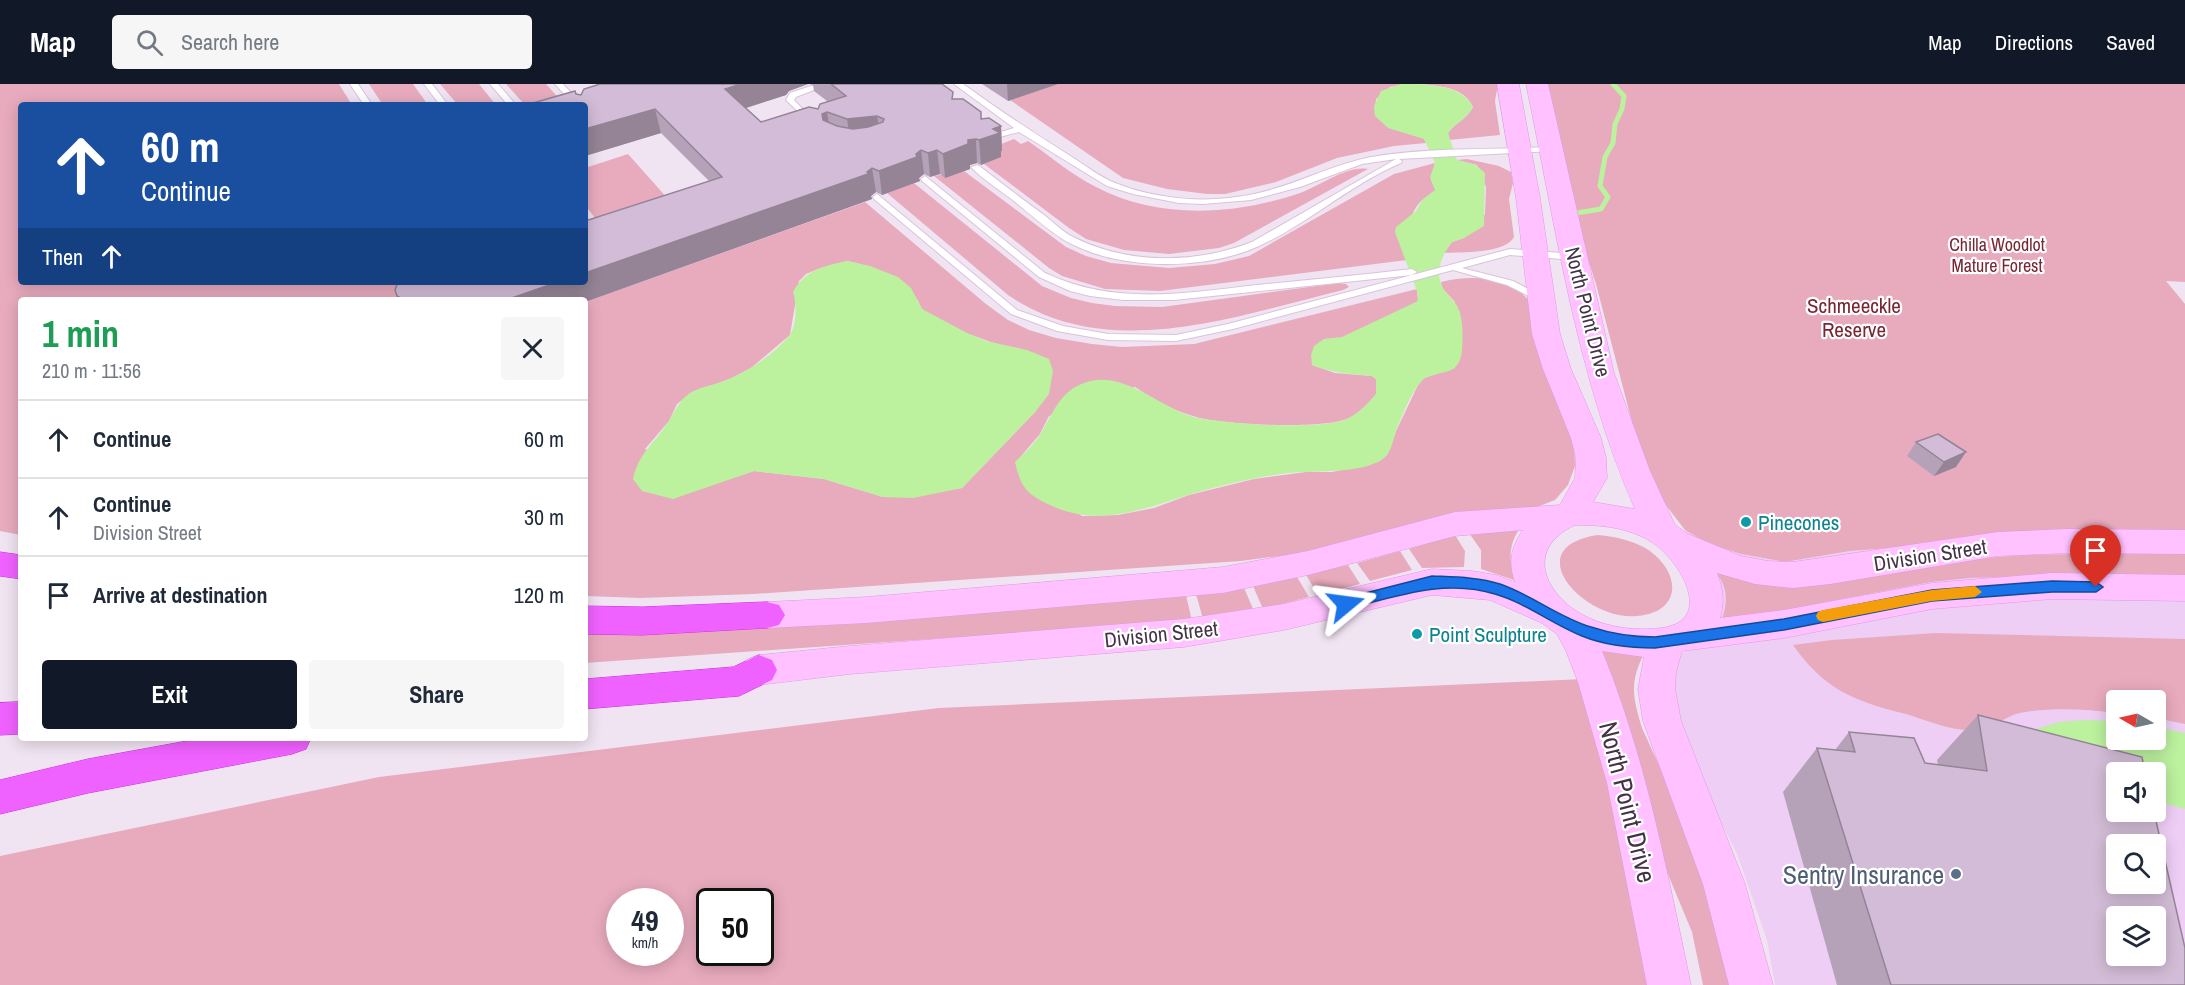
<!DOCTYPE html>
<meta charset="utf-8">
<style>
body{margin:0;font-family:"Archivo Narrow",sans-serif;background:#f6f6f7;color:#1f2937;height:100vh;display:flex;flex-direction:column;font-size:22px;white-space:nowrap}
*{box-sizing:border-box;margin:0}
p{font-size:20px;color:#747a83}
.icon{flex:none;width:33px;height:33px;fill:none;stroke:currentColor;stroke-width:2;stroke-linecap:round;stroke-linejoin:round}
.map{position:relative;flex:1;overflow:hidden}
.details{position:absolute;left:18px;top:213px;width:570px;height:444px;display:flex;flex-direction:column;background:#fff;border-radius:6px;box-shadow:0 3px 15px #0003}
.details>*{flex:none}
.banner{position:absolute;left:18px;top:18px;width:570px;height:183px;border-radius:6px;box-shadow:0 3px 15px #0003;background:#1a4fa0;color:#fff;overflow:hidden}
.needle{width:39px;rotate:279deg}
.fabs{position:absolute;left:2106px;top:606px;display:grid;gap:12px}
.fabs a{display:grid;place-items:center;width:60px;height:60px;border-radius:6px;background:#fff;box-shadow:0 3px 15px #0003;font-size:30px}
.speed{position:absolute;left:606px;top:804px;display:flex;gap:12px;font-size:30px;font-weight:700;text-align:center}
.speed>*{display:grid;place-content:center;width:78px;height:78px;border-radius:50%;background:#fff;box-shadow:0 3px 15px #0003;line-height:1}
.speed small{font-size:15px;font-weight:400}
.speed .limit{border:3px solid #111;border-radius:9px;background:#fff;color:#111}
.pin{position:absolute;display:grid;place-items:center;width:51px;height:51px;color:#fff;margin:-62px -26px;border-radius:50% 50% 50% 0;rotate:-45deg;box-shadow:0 0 6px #0007}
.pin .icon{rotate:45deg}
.me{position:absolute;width:66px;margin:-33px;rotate:74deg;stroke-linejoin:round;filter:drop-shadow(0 0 4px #0008)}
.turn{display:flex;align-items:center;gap:21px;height:126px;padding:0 24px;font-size:27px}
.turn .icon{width:78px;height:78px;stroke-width:2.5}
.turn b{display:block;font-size:42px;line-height:51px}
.then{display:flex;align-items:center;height:57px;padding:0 24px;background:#0003;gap:12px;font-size:22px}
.round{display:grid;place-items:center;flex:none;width:63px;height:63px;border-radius:6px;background:#f6f6f7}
.head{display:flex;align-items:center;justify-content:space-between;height:102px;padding:0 24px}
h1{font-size:36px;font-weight:700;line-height:45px;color:#1e9e55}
.cta{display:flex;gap:12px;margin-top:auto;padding:12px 24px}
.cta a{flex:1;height:69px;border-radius:6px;background:#111827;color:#fff;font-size:24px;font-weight:700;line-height:69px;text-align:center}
.cta a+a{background:#f6f6f7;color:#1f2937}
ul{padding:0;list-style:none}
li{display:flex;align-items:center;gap:18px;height:78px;padding:0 24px;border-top:2px solid #e0e1e3}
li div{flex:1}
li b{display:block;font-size:22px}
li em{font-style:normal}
header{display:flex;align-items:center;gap:36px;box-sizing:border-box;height:84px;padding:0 30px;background:#111827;color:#fff}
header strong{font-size:28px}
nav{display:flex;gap:33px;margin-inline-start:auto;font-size:21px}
.search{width:420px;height:54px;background:#f6f6f7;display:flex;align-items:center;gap:15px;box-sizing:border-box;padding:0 21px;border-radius:6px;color:#747a83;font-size:22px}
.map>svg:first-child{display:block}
.commercial{fill:#eecef5;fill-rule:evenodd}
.green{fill:#e8abbe;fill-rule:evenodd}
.water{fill:#bcf19e}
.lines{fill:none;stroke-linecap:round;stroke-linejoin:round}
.stream{stroke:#bcf19e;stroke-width:5}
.lane-casing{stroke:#d9c3dc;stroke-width:2}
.secondary-casing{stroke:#de9ae0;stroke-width:1}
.highway-casing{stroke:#c930e0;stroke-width:1}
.lane{fill:#fff;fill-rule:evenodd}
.secondary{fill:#ffc1ff;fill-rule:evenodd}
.highway{fill:#f062ff;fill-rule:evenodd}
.wall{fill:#b5a2b9}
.shaded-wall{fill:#948496}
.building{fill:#d3bcd7;stroke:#948496;stroke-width:1.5;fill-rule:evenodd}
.route{fill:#1a73e8;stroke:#114b97;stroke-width:1.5}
.slow{fill:#f59e0b}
.culture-dot{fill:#0f9aa8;stroke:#fff;stroke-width:2}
.service-dot{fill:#5c6f8a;stroke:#fff;stroke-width:2}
.labels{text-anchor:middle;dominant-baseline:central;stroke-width:4.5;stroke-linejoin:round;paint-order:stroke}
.far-park-label{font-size:18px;fill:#772632;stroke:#fff}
.park-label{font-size:21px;fill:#772632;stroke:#fff}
.street-label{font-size:21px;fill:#423445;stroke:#fff}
.culture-label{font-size:21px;fill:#0d838f;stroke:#fff;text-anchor:start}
.near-street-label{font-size:26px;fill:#423445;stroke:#fff}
.near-service-label{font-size:26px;fill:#4e5e75;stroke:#fff;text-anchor:end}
</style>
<header>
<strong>Map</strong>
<div class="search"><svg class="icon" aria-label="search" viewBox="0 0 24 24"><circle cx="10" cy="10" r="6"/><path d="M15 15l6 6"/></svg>Search here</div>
<nav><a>Map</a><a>Directions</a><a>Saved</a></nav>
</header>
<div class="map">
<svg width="2185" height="901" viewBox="0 0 2185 901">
<rect width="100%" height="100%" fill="#f1e4f2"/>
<path class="commercial" d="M1685,446L1707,459L1741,470L1785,478L1850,467L2049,452L2185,450V901H1775L1767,856L1737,770L1691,679L1672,611L1673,589L1683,568L1704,559L1721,531L1719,510L1712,490ZM2116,616H2156V656H2116ZM2116,688H2156V728H2116ZM2116,760H2156V800H2116ZM2116,832H2156V872H2116Z"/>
<g class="green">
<path d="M0,0H339L352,21H21V198H439L415,216H21V451L0,447Z"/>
<path d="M369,0H413L428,21H383Z"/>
<path d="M440,0H479L496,21H458Z"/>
<path d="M506,0H546L565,21H525Z"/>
<path d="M1057,0H1405L1390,3L1376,15L1375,32L1400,47L1424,54L1426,59L1394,62L1337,74L1276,98L1225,110H1207L1167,105L1123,94L1010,16Z"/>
<path d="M1421,0H1498L1495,17L1500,51L1449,56L1448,49C1455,39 1468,34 1473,23C1464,3 1440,2 1421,0Z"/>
<path d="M1537,0H2185V198L2166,197L2185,220V450L2049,452L1850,467L1785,478L1741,470L1707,459L1685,446L1655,407L1633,342L1596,200L1552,65Z"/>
<path d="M1014,55L1021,60L1028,57C1050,72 1072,91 1096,103C1158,136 1236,131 1300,109C1320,102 1347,81 1368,85L1234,159L1219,164L1169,170L1124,166L1086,155L1069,144L984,80L1000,73L995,69L1002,66L996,62Z"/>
<path d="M628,70L669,116L598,138L585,121V84Z"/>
<path d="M1467,75L1499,82L1511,88L1513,99L1509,115L1514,153C1505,170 1461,168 1444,169L1452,158L1464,154L1485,130L1486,103L1477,81L1457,76Z"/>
<path d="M1435,79L1431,96L1436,106C1431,111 1425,113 1420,118C1409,131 1400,160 1407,176L1160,207L1105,205L1062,192L1049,184L934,92L964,87L1066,163L1086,172L1111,179L1169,184L1215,180L1249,172L1394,90Z"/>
<path d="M914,99L1042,202L1071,214L1092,219L1115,222L1162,223L1339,199L1346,200L1349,203L1343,206C1236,232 1109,280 1008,211L887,109Z"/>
<path d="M865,118L986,220L1008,236L1029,246L1056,254L1092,260L1122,263L1194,260L1417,205L1418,217L1412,222L1341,254L1324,255L1312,281L1335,289L1372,292L1376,295V310C1369,319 1359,329 1349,334C1325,346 1219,341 1193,332C1172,326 1153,315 1135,303L1049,332L1040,350L1016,378L1082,432L1118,431L1154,424L1189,411L1254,395L1306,388H1332L1378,378L1387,371L1397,345L1418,301L1424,294L1455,284V218L1442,204L1441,198C1470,191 1510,191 1530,218L1574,356L1575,382L1568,401L1555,416L1537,423L1301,469L1241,477L754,510L641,514L585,512V218ZM847,177C871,181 900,196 916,214C919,217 920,223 923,226C940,240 983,256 1004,262L1036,327L962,404L883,413L824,395L754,387L714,400L645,365L669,337L677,320L692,308L730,295L751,284L790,251L799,197L806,190L818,185Z"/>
<path d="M1521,443C1508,460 1508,478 1517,497L1481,485V466L1469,449Z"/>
<path d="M1455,451L1465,467L1464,483L1422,484L1409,465Z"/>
<path d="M1598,451C1616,453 1634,456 1650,467C1682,491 1681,528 1637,532C1584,537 1516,463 1598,451Z"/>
<path d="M1400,467L1412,486L1370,497L1357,479Z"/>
<path d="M2142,469L2185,470V492L2061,491L1969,494L1931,498L1721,538C1728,519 1729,501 1713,486L1751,498L1795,504L1973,475L2023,471Z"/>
<path d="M1348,481L1360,500L1318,511L1306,491Z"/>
<path d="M1297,493L1309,513L1263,525L1253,502Z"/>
<path d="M1244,504L1254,527L1203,535L1196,510Z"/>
<path d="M1186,511L1192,537L585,579V546L995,527Z"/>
<path d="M1936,549L2185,555V640L2156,634V616H2116V629C2085,625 2051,623 2020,629C2005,632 1994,644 1978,646C1950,648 1928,636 1902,629C1853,617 1823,604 1793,561L1832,556Z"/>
<path d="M1596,562L1644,570C1629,599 1633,614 1642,644L1691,751L1732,901H1703L1692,848L1667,788Z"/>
<path d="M1583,595L1609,678L1650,901H0V772L379,693L939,624ZM620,818H670V868H620ZM710,818H760V868H710Z"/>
</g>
<g class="water">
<path d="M1401,0C1425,0 1462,0 1473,23C1468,34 1455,39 1448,49L1457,76L1476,81L1485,89L1484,142L1464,154L1452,158C1442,171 1434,188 1443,204C1447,212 1456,217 1459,226C1463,236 1463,255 1462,266C1459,298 1433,282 1420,299C1410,311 1403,330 1397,344C1394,352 1392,367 1385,373C1369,388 1327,387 1306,388C1290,388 1273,391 1257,394C1235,398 1212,404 1191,410C1144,425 1098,444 1050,421C1027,410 1021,404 1015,378C1024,370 1033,361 1040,351C1051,333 1058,311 1079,301C1120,281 1157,323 1194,333C1222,340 1325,347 1349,334C1360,328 1369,319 1376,310V295L1372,292C1350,290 1332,289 1312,281L1311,271L1314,262L1324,255L1342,253L1418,217V210L1395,148L1396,143L1416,127L1422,116L1435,106L1430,93L1435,79L1424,55L1388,44L1375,32L1374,22L1381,7Z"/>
<path d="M847,177L870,182L898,193L911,204L922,225L967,249L986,257L1027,266L1049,275L1053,287L1049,310L1036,327L962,404L913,414L883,413L824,395L754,387L673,415L642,407L633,395C639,369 652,362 666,341C675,329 677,318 690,309C701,302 717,301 729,295C750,286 774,270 789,252C797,242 797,220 793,208C805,186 824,182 847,177Z"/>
<path d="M2084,636L2116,637V656H2156V643L2185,649V725L2156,717V688H2116L2023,649L2059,638Z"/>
</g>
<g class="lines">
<path class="stream" d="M1570,130L1601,125L1608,113L1600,102L1605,73L1613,59L1615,40L1622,25L1624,12L1613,0"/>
<defs>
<g id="lane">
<path d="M350,0H358L372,21H364Z"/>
<path d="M424,0H432L448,21H440Z"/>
<path d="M490,0H498L516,21H508Z"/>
<path d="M555,0H563L582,21H574Z"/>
<path d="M954,0H963C999,26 1035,50 1072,73C1086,82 1100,93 1115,99C1158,116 1209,120 1254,110C1294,102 1330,81 1371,73C1430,63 1492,66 1552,63L1556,65L1552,67L1399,75L1402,77L1401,79C1351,100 1309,139 1259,162C1205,187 1117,187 1064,156C1047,145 1030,130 1014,117C1000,106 983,96 971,83L978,81C1000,98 1022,115 1044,131C1053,138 1063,148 1073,153C1129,181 1195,180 1252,158L1396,75L1362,80L1300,103L1251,116L1203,120L1179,119L1133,110L1107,102L1019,48L984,57V53L1014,44Z"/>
<path d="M811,2H814V6L796,13L794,16L813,36L809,38L786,16L790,9Z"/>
<path d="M925,92L1045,189C1115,222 1184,209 1257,201C1309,196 1360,191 1412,185L1417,188L1412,191L1174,216H1123L1090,212L1070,207L1039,193L922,97L921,95Z"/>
<path d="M877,110L1017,226L1063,242L1108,250L1176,251L1228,240L1510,165L1574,170L1579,173L1574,176L1510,171L1462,184L1513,197L1544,213L1546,215L1541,218L1507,201L1453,186L1233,245L1176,257L1108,256L1057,247L1011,230L874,115L873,113Z"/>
</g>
<path id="secondary" d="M1497,0H1519L1540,114L1560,250L1571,285L1601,354L1606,374L1607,394L1593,418L1635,425C1576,291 1556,143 1526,0H1548L1614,289L1650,387L1675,441L1688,450L1741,472L1768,477L1793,478L1998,448L2068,445L2185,446V470L2068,469L1998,472L1830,500L1793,504L1755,500L1717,489C1723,505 1725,517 1720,534L1784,526L1932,499L2052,489L2185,491V517L2052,515L1932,525L1784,554L1682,567L1676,588L1675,605L1681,637L1745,800L1773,901H1729L1703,800L1643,637L1638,605L1644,573L1602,567C1646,674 1667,788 1691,901H1647L1607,699L1578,598L1566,567L1557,550L1542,539L1490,516L1432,511L1284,546L1184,563L850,590L759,601L746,596L741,586L746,576L759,571L850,562L1184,535L1284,520L1432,485L1472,487L1496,491L1515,498C1508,478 1511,463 1523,446L1455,452L1308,491L1223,509L866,539L767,544L755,541L749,531L755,521L767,518L866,513L1223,483L1308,467L1455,428L1560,421L1575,394L1576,374L1571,354L1543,285L1532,250L1516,114ZM1575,441C1601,441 1627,443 1650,457C1679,474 1717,537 1661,544C1638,547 1610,544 1589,534C1547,515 1521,466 1575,441Z"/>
<g id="highway">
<path d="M0,468L21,471V495L0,492Z"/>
<path d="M767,518L779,521L785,531L779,541L767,544L642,551L585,550V522L642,523Z"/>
<path d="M759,571L772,576L777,586L772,596L739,612L585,625V595L733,583Z"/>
<path d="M21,618V650L0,651V619Z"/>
<path d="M204,654H311L306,665L292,670L88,709L0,730V696L88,675Z"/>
</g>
</defs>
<use href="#lane" class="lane-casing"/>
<use href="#secondary" class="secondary-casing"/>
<use href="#highway" class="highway-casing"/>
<use href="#lane" class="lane"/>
<use href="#secondary" class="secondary"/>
<use href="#highway" class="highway"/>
</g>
<g class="wall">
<path d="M600,0H808L789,7L786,11L746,24L761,38L818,25L827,17L814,7L813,1L809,0H942L953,15L981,35L1001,42L1002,67H1001V73L981,81L977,79L970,81V85L945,94L940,90L930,93L924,90L919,94L920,97L882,111L876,108L871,112L872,115L585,218V216H399L395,206L709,97L661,49L585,72V21L576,10L581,11Z"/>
<path d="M982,0H1058L1008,17Z"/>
<path d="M1916,358L1956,383L1934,392L1907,372Z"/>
<path d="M1978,631L2185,901H1837L1783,708L1817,664L1835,666L1849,648L1925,679L1938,681L1937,676Z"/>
</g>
<g class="shaded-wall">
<path d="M741,0H808L789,7L786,11L730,29L725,5Z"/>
<path d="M1007,0H1058L1008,17Z"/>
<path d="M655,25L661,49L585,72V45Z"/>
<path d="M827,28L831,52L826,54L822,30Z"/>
<path d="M877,32L881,56L851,60L847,35Z"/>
<path d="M1001,42L1002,67H1001V73L981,81L979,56L982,55L993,45Z"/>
<path d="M976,55L977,79L970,81V85L945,94L943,70L968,56Z"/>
<path d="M921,66L924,90L919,94L920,97L882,111L879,87L916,70Z"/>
<path d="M937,66L940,90L930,93L928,69Z"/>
<path d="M872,84L876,108L871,112L872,115L585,218V216H506L558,198H585V189Z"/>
<path d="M1966,368L1956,383L1934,392L1944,378Z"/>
</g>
<g class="building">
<path d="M600,0H741L725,5L761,38L809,23L818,25L820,20L846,12L831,0H942L953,8L952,15H963L981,28V35L989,34L1001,42L993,45L1000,49L979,56L976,55L968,56V60L943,70L937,66L928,69L921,66L916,70L917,73L879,87L872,84L867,88L868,90L585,189V137L722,93L655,25L585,45V21H526L575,7L576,10L581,11L584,5ZM827,28L847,35L877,32L884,35L883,38L868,43L853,45L837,42L823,36L822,30Z"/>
<path d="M398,198H558L506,216H404L397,212L395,206Z"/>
<path d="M1938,350L1966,368L1944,378L1916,358Z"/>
<path d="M1978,631L2142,673L2145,688H2116V728H2154L2185,864V901H1891L1817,664L1855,668L1849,648L1914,654L1925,679L1987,687ZM2116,760H2156V800H2116ZM2116,832H2156V872H2116Z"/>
</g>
<path class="route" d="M1432,492C1454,493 1478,493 1500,500C1532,511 1560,534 1591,543C1612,550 1633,553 1655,553L1784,535L1932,506L2052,497L2096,498L2103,503L2096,508H2052L1932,517L1784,546L1655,564C1631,564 1604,561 1582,552C1552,540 1526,519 1495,510C1445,494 1395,513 1346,525L1341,523L1339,520L1341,516L1346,514Z"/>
<path class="slow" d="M1975,502L1982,508L1975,513L1932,517L1823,538L1818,536L1816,532L1818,528L1823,526L1932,506Z"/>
<g class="culture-dot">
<circle cx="1746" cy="438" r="6"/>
<circle cx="1417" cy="550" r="6"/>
</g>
<circle class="service-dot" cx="1956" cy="790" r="6"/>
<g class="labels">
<g class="far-park-label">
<text x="1997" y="160">Chilla Woodlot<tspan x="1997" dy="21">Mature Forest</tspan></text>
</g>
<g class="park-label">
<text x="1854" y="221">Schmeeckle<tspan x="1854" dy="24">Reserve</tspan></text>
</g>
<g class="street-label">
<text transform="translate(1588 228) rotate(76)">North Point Drive</text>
<text transform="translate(1930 471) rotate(-9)">Division Street</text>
<text transform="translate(1161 550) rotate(-6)">Division Street</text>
</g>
<g class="culture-label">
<text x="1758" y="438">Pinecones</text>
<text x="1429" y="550">Point Sculpture</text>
</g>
<g class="near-street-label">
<text transform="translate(1628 718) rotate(76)">North Point Drive</text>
</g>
<g class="near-service-label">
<text x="1944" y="790">Sentry Insurance</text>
</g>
</g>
</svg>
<div class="fabs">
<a><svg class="needle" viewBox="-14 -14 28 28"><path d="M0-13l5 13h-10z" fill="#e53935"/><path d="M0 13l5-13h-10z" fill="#747a83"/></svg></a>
<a><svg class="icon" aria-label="sound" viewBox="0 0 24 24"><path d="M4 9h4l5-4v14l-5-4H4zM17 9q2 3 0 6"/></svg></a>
<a><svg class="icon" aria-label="search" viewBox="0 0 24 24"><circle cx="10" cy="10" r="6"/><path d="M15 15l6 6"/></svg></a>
<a><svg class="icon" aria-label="layers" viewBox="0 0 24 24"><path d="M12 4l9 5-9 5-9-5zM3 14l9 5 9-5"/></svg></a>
</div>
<div class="speed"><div>49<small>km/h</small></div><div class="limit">50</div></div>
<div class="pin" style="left:2096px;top:503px;background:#d93025"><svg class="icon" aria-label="arrive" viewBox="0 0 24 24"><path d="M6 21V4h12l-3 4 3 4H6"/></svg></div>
<svg class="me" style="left:1346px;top:520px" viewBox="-20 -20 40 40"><path d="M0-17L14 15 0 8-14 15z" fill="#1a73e8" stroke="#fff" stroke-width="4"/></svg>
<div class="banner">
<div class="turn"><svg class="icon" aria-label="ahead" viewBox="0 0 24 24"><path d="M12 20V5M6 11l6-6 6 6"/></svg><div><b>60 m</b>Continue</div></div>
<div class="then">Then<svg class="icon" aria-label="ahead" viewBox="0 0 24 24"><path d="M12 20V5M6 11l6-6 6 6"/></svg></div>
</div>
<section class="details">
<div class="head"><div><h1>1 min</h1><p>210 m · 11:56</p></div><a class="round"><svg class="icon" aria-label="close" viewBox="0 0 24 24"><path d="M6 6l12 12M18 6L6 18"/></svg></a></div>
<ul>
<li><svg class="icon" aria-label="ahead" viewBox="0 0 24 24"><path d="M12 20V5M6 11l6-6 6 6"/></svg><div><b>Continue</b></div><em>60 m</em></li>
<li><svg class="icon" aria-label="ahead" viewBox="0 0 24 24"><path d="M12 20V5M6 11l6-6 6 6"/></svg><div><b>Continue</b><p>Division Street</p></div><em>30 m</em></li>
<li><svg class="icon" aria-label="arrive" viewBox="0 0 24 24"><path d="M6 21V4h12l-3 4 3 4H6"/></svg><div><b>Arrive at destination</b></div><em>120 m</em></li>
</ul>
<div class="cta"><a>Exit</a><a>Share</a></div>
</section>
</div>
